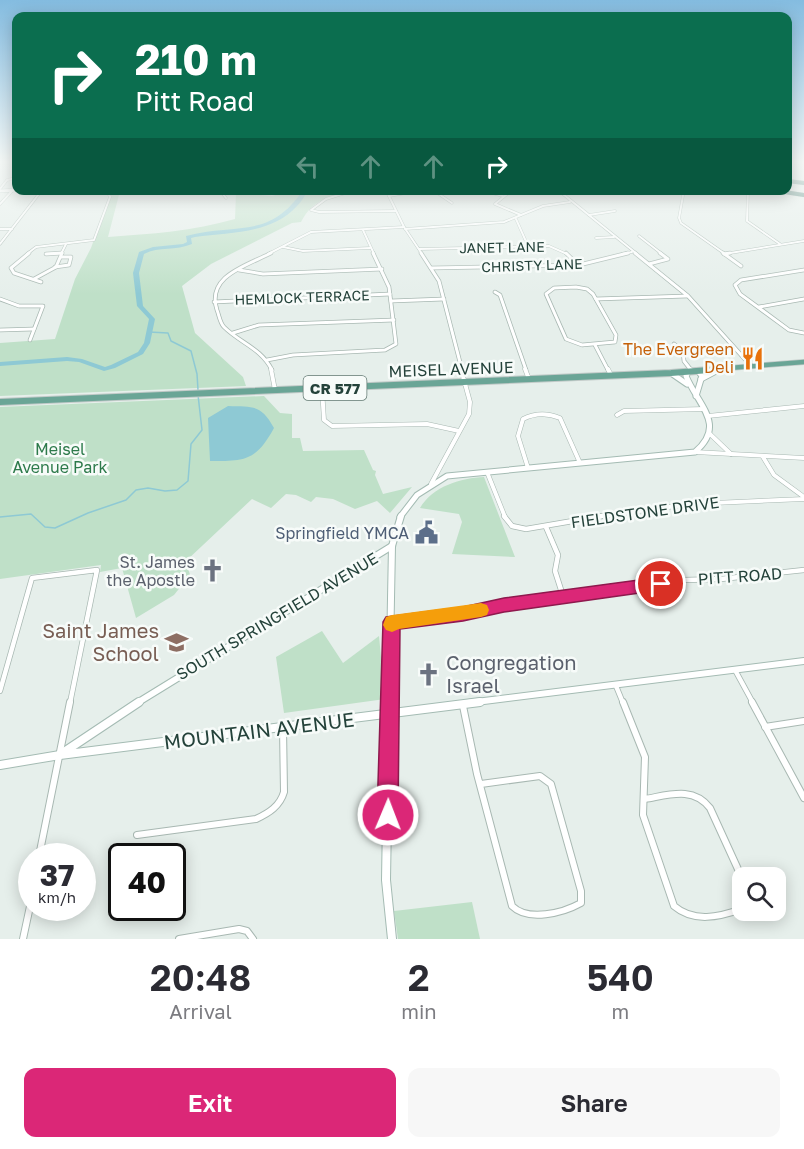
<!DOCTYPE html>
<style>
body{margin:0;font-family:"Golos Text",sans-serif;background:#f7f7f7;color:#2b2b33;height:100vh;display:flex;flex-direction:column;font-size:22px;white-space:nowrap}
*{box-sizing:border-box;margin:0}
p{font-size:20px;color:#7c7c81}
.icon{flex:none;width:33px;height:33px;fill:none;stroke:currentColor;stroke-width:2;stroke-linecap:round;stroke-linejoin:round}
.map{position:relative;height:939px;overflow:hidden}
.drawer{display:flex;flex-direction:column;background:#fff;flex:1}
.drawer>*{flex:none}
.top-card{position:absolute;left:12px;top:12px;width:780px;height:183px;border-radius:12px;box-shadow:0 3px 15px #0003;background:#0b6e4f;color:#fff;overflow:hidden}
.controls{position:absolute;left:732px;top:867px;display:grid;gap:12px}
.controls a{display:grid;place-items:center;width:54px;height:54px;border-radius:12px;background:#fff;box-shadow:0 3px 15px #0003;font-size:30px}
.speed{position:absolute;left:18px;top:843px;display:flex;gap:12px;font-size:30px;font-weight:700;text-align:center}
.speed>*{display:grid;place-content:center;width:78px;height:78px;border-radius:50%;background:#fff;box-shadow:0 3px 15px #0003;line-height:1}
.speed small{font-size:15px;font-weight:400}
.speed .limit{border:3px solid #111;border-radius:9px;background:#fff;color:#111}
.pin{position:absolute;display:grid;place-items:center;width:51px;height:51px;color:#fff;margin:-26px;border:3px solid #fff;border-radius:50%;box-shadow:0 2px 6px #0007}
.me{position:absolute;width:66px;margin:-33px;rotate:1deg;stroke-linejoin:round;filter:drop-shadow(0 0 4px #0008)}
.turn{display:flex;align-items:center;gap:21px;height:126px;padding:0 24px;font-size:27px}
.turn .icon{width:78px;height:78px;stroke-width:2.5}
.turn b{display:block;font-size:42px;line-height:51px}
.lanes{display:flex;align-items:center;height:57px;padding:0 24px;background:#0003;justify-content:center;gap:30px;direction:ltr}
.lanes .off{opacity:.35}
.eta{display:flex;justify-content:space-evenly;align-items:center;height:102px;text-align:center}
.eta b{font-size:36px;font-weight:600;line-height:42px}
.action{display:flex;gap:12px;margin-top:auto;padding:12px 24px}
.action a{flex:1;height:69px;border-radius:12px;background:#db2777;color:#fff;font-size:24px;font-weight:600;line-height:69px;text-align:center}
.action a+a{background:#f7f7f7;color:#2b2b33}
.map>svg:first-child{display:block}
.green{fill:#bfe0c8}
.water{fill:#8ec9d4}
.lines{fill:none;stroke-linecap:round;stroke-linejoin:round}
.stream{stroke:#8ec9d4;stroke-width:1.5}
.river{fill:#8ec9d4;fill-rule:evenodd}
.street-far4-casing{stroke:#a8b8b2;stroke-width:3}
.street-far3-casing{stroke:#a8b8b2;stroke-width:4.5}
.street-far2-casing{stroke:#a8b8b2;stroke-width:5}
.street-far1-casing{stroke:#a8b8b2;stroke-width:6}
.street-casing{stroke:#a8b8b2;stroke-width:8}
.secondary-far3-casing{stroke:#a4bbb3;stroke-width:4}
.secondary-far2-casing{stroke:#a4bbb3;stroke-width:7}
.secondary-far1-casing{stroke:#a4bbb3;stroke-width:8}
.secondary-casing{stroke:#a4bbb3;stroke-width:10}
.primary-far1-casing{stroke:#c2cac8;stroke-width:6}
.primary-casing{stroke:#c2cac8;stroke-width:8}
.highway-casing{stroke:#c2cac8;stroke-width:4.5}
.street-far4{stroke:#fff;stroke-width:2}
.street-far3{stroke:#fff;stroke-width:3}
.street-far2{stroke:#fff;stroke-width:4}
.street-far1{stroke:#fff;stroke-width:4.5}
.street{stroke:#fff;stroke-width:6}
.secondary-far3{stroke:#fff;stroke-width:3}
.secondary-far2{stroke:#fff;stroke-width:5}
.secondary-far1{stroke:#fff;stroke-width:6}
.secondary{stroke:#fff;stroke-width:8}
.primary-far1{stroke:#6aa596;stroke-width:4.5}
.primary{stroke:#6aa596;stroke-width:6}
.highway{stroke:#2f6f62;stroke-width:4}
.route{fill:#db2777;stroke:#8e194d;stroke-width:1.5}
.slow{fill:#f59e0b}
.labels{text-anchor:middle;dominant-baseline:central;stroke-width:5;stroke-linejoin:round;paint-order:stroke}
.far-street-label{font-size:14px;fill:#24423a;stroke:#f7fbf9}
.shield{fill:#f7fbf9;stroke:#637a73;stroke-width:1.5}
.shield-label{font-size:15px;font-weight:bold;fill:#24423a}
.food-label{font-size:16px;fill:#c56008;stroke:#f7fbf9;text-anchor:end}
.street-label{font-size:16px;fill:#24423a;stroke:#f7fbf9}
.park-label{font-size:16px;fill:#2d7a4b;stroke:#f7fbf9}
.service-label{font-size:16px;fill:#4e5e75;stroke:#f7fbf9;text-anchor:end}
.worship-label{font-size:16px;fill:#5b616d;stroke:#f7fbf9;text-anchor:end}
.near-education-label{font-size:20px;fill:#785e54;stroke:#f7fbf9;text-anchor:end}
.near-worship-label{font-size:20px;fill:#5b616d;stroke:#f7fbf9;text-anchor:start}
.near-street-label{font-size:20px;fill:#24423a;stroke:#f7fbf9}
</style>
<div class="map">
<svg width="804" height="939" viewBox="0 0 804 939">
<rect width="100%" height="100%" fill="#e6efeb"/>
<g class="green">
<path d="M111,191H120L108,237C151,234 193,231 235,219L236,193L272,196L289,191H352C329,197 313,199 301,222L292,223L211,264L182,286L195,333L243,377L246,386L0,396V343L55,339L75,279L91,248Z"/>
<path d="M264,396L280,413L292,414V438H300L303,451L364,450L373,470L376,471L375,475L383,494L412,487L390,513L377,501L355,509L333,499L316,497L311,502L296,495L286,494L271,508L252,499L186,561L190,575L174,595L136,618L122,568L100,572L101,565L0,579V407Z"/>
<path d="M484,477L515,557L452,554L462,522L459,514L420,508C433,486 461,478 484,477Z"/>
<path d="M322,631L343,663L379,636L385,699L284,713L276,657Z"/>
<path d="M472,902L480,939H398L394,911Z"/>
</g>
<path class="water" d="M228,406C253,407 261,404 274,428C256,461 245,461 210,461L208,418Z"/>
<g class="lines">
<g class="stream">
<path d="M149,332L168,333L171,341L191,351L197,374L198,390"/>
<path d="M0,517L31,514L45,527L55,528L88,513L126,500L136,490L148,488L165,491L177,490L188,481L191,444L202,430L198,395"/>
</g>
<path class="river" d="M303,190H308C305,196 301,202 297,206C272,234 230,232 195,237L191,238L192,244C176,251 159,246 144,254L139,273L143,306L155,319L150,343L143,354L115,368L104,371L79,362L67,361L0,366V362L67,357L82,359L105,367L111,365L138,352L144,343L149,319L137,306L133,273L139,252L153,247L183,244L187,242L186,236C235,222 269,241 303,190Z"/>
<defs>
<g id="street-far4">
<path d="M0,189L7,180L16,178"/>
<path d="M203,190L222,193L226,198"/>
<path d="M355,190L326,199L311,210L319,212L396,211"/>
<path d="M386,190L404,227L422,254"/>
<path d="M433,190L452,203"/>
<path d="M481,190L503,196"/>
<path d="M512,190L495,204L521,215"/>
<path d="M558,190L637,254"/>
<path d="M684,190L679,218L681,223L725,254"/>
<path d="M748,190L747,221L780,244"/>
<path d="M389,196L423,190"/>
<path d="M0,204L12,191"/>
<path d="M589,215L615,211"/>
<path d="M516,219L528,246"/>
<path d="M0,229H12"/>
<path d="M405,229L504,222L543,206L570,202"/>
<path d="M363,230L374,254"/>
<path d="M639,236L662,254"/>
<path d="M596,238L614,237"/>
<path d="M0,244L42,190"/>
<path d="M283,247L303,251L370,248"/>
<path d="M419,249L549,246L567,254"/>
<path d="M27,254L36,247L94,240L110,197L107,190"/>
<path d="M46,254L62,253"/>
<path d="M61,254L66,244"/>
<path d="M268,254L311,232L404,227"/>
<path d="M622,254L632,252"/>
<path d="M724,254L804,241"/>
</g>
<g id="street-far3">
<path d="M29,253L11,268L14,273L41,282"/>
<path d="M271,253C246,266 206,276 217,310C219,315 220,323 224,327C240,343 261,348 272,370"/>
<path d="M421,253L439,281L462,370"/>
<path d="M566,253L578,265"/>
<path d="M635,253L688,296L751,366"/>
<path d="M723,253L741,266"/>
<path d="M46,254L62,253"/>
<path d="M724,254L730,253"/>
<path d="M649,264L668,259L660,253"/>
<path d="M55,267L69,265L71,257H61"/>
<path d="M431,268L579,265L628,253"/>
<path d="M239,270L263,274L382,269"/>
<path d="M804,270L741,280L735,285L740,294L789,330L804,333"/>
<path d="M34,279L56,267L62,253"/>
<path d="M576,287L587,289L593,294L616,335L615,342L582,345L566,339L546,294L554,288Z"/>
<path d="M495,292L500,295L526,370"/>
<path d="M0,299L19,306H43L30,340"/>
<path d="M596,299L687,296"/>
<path d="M391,301L444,299"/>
<path d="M214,302L390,294"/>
<path d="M759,307L804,299"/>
<path d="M0,330L34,329"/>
<path d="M233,333L259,325L394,320"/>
<path d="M674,344L683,351L684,361L691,370"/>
<path d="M595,345L608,370"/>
<path d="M267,360L293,355L385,350L396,344L389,287L373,253"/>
</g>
<g id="street-far2">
<path d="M271,369L275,390"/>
<path d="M525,369L529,379"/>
<path d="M608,369L611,375"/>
<path d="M690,369L692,371"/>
<path d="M322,389L324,420L332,426L427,424L459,431"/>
<path d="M617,415L624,411L704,409"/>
<path d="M708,416L804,406"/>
<path d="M710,434L731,454"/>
<path d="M695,452L804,458"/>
<path d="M763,457L774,475L804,497"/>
<path d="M528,468L518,436L523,419C535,413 548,413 560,418L580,463"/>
<path d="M487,472L505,517"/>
<path d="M431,484L469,414L470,402L461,369"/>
<path d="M595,517L691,504L804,499"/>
</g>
<g id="street-far1">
<path d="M504,516L512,526L526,529L602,516"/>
<path d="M546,527L558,555L555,571L563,596"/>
<path d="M392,622L463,614L504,605L685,580L721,579L804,570"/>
<path d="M735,670L753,703"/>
<path d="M616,686L623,703"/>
<path d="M0,691L32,578L97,570L70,703"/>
</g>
<g id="street">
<path d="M623,702L645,757L643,815L674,906C694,923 719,917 742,909"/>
<path d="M752,702L804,798"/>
<path d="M463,706L477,774L512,906C528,922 563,913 581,903V891L551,784L540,776L481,784"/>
<path d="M765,727L804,721"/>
<path d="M645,799C669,795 693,786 710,808L742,878"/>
<path d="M137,835L256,819C269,813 280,806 284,792L283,728"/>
<path d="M39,856L70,702"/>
<path d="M23,939L32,897"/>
<path d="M179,939L239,929L247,931L253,939"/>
</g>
<path id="secondary-far3" d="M0,191L16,190"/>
<g id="secondary-far2">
<path d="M671,373L687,384"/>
<path d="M701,379L718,370"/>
<path d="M696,396L702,376L698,371"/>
<path d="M400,517L417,495L447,476L695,452C727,425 698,405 686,376L688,372"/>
</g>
<g id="secondary-far1">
<path d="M137,703L392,546"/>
<path d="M389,703L392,546L401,516"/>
<path d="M468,703L804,661"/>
</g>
<g id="secondary">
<path d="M389,702L386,880L392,939"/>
<path d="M61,754L139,702"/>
<path d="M0,765L60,755L480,702"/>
</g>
<path id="primary-far1" d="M704,370L804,362"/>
<path id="primary" d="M0,402L671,373L722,369"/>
<g id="highway">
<path d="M788,181L804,183"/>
<path d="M771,190L804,195"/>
</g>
</defs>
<use href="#street-far4" class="street-far4-casing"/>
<use href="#street-far3" class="street-far3-casing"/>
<use href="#street-far2" class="street-far2-casing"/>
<use href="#street-far1" class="street-far1-casing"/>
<use href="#street" class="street-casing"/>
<use href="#secondary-far3" class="secondary-far3-casing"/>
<use href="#secondary-far2" class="secondary-far2-casing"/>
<use href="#secondary-far1" class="secondary-far1-casing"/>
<use href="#secondary" class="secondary-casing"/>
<use href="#primary-far1" class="primary-far1-casing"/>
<use href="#primary" class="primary-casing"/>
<use href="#highway" class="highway-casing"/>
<use href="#street-far4" class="street-far4"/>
<use href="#street-far3" class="street-far3"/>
<use href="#street-far2" class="street-far2"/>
<use href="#street-far1" class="street-far1"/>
<use href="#street" class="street"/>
<use href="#secondary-far3" class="secondary-far3"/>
<use href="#secondary-far2" class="secondary-far2"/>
<use href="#secondary-far1" class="secondary-far1"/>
<use href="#secondary" class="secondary"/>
<use href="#primary-far1" class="primary-far1"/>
<use href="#primary" class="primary"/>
<use href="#highway" class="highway"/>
</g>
<linearGradient id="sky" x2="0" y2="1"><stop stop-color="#84bce0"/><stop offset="0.55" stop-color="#f4f8f6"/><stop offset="1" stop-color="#f4f8f6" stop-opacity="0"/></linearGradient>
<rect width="804" height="294" fill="url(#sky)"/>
<path class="route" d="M661,577L667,579L669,584L667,588L661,590L504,612L463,621L400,629L398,815L395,822L388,825L380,822L377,815L383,622L386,617L463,607L504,598Z"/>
<path class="slow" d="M481,603L487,605L489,610L487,615L481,617L399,629L392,632L386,630L383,625L386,617L392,615Z"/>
<defs>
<symbol id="restaurant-bare" viewBox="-9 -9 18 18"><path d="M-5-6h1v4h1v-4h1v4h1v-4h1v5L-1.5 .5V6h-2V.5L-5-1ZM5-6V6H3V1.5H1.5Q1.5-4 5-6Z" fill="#e8710a" stroke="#f7fbf9" stroke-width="2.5" paint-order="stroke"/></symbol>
<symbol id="civic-bare" viewBox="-9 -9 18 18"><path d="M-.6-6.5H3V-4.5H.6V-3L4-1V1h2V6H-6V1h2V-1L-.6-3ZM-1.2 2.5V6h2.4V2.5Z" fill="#5c6f8a" stroke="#f7fbf9" stroke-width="2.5" paint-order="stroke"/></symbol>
<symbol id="church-bare" viewBox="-9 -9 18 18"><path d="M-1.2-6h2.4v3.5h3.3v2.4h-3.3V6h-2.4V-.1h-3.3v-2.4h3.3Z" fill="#6b7280" stroke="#f7fbf9" stroke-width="2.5" paint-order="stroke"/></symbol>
<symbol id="school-bare" viewBox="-9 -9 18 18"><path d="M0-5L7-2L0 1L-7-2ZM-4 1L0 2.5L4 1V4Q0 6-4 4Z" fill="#8d6e63" stroke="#f7fbf9" stroke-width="2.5" paint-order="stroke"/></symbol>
</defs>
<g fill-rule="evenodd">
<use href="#restaurant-bare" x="736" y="342" width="33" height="33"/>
<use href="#civic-bare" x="410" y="516" width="33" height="33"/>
<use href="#church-bare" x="196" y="554" width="33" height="33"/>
<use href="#school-bare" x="160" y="626" width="33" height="33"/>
<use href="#church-bare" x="412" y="658" width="33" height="33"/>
</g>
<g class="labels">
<g class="far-street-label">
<text transform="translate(502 247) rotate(-1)">JANET LANE</text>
<text transform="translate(532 265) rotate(-2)">CHRISTY LANE</text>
<text transform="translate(302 297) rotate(-2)">HEMLOCK TERRACE</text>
</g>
<rect class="shield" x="303.5" y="376" width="63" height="24" rx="4.5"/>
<g class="shield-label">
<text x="335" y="388">CR 577</text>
</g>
<g class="food-label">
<text x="734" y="349">The Evergreen<tspan x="734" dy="18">Deli</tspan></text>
</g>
<g class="street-label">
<text transform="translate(451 369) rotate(-2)">MEISEL AVENUE</text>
<text transform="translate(645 512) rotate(-8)">FIELDSTONE DRIVE</text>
<text transform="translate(740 576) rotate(-4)">PITT ROAD</text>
<text transform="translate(277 616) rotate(-31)">SOUTH SPRINGFIELD AVENUE</text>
</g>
<g class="park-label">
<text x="60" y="449">Meisel<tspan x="60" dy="18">Avenue Park</tspan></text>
</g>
<g class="service-label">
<text x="409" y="533">Springfield YMCA</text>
</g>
<g class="worship-label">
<text x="195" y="562">St. James<tspan x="195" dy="18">the Apostle</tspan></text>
</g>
<g class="near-education-label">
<text x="159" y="630">Saint James<tspan x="159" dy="23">School</tspan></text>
</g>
<g class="near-worship-label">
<text x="446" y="662">Congregation<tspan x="446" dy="23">Israel</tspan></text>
</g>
<g class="near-street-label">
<text transform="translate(259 730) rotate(-7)">MOUNTAIN AVENUE</text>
</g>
</g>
</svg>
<div class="controls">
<a><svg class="icon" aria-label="search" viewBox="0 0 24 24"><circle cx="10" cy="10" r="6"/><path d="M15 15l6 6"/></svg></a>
</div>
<div class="speed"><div>37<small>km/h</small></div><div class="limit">40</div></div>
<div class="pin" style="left:661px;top:584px;background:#d93025"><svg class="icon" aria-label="arrive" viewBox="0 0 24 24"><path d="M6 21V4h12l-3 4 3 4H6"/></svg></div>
<svg class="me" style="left:388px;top:815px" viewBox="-20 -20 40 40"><circle r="17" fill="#db2777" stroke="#fff" stroke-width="3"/><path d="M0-11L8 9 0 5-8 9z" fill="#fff"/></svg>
<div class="top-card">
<div class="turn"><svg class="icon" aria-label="right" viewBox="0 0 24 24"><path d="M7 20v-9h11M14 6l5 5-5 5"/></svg><div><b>210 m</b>Pitt Road</div></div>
<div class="lanes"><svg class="icon off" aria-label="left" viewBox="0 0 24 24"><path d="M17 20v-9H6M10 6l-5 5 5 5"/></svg><svg class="icon off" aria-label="ahead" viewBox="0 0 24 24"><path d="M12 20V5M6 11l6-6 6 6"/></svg><svg class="icon off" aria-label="ahead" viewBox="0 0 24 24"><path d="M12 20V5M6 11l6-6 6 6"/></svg><svg class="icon" aria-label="right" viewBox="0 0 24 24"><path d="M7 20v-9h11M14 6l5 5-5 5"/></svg></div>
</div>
</div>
<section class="drawer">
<div class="eta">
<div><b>20:48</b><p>Arrival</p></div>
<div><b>2</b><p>min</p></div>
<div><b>540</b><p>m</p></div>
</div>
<div class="action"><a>Exit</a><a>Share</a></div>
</section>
